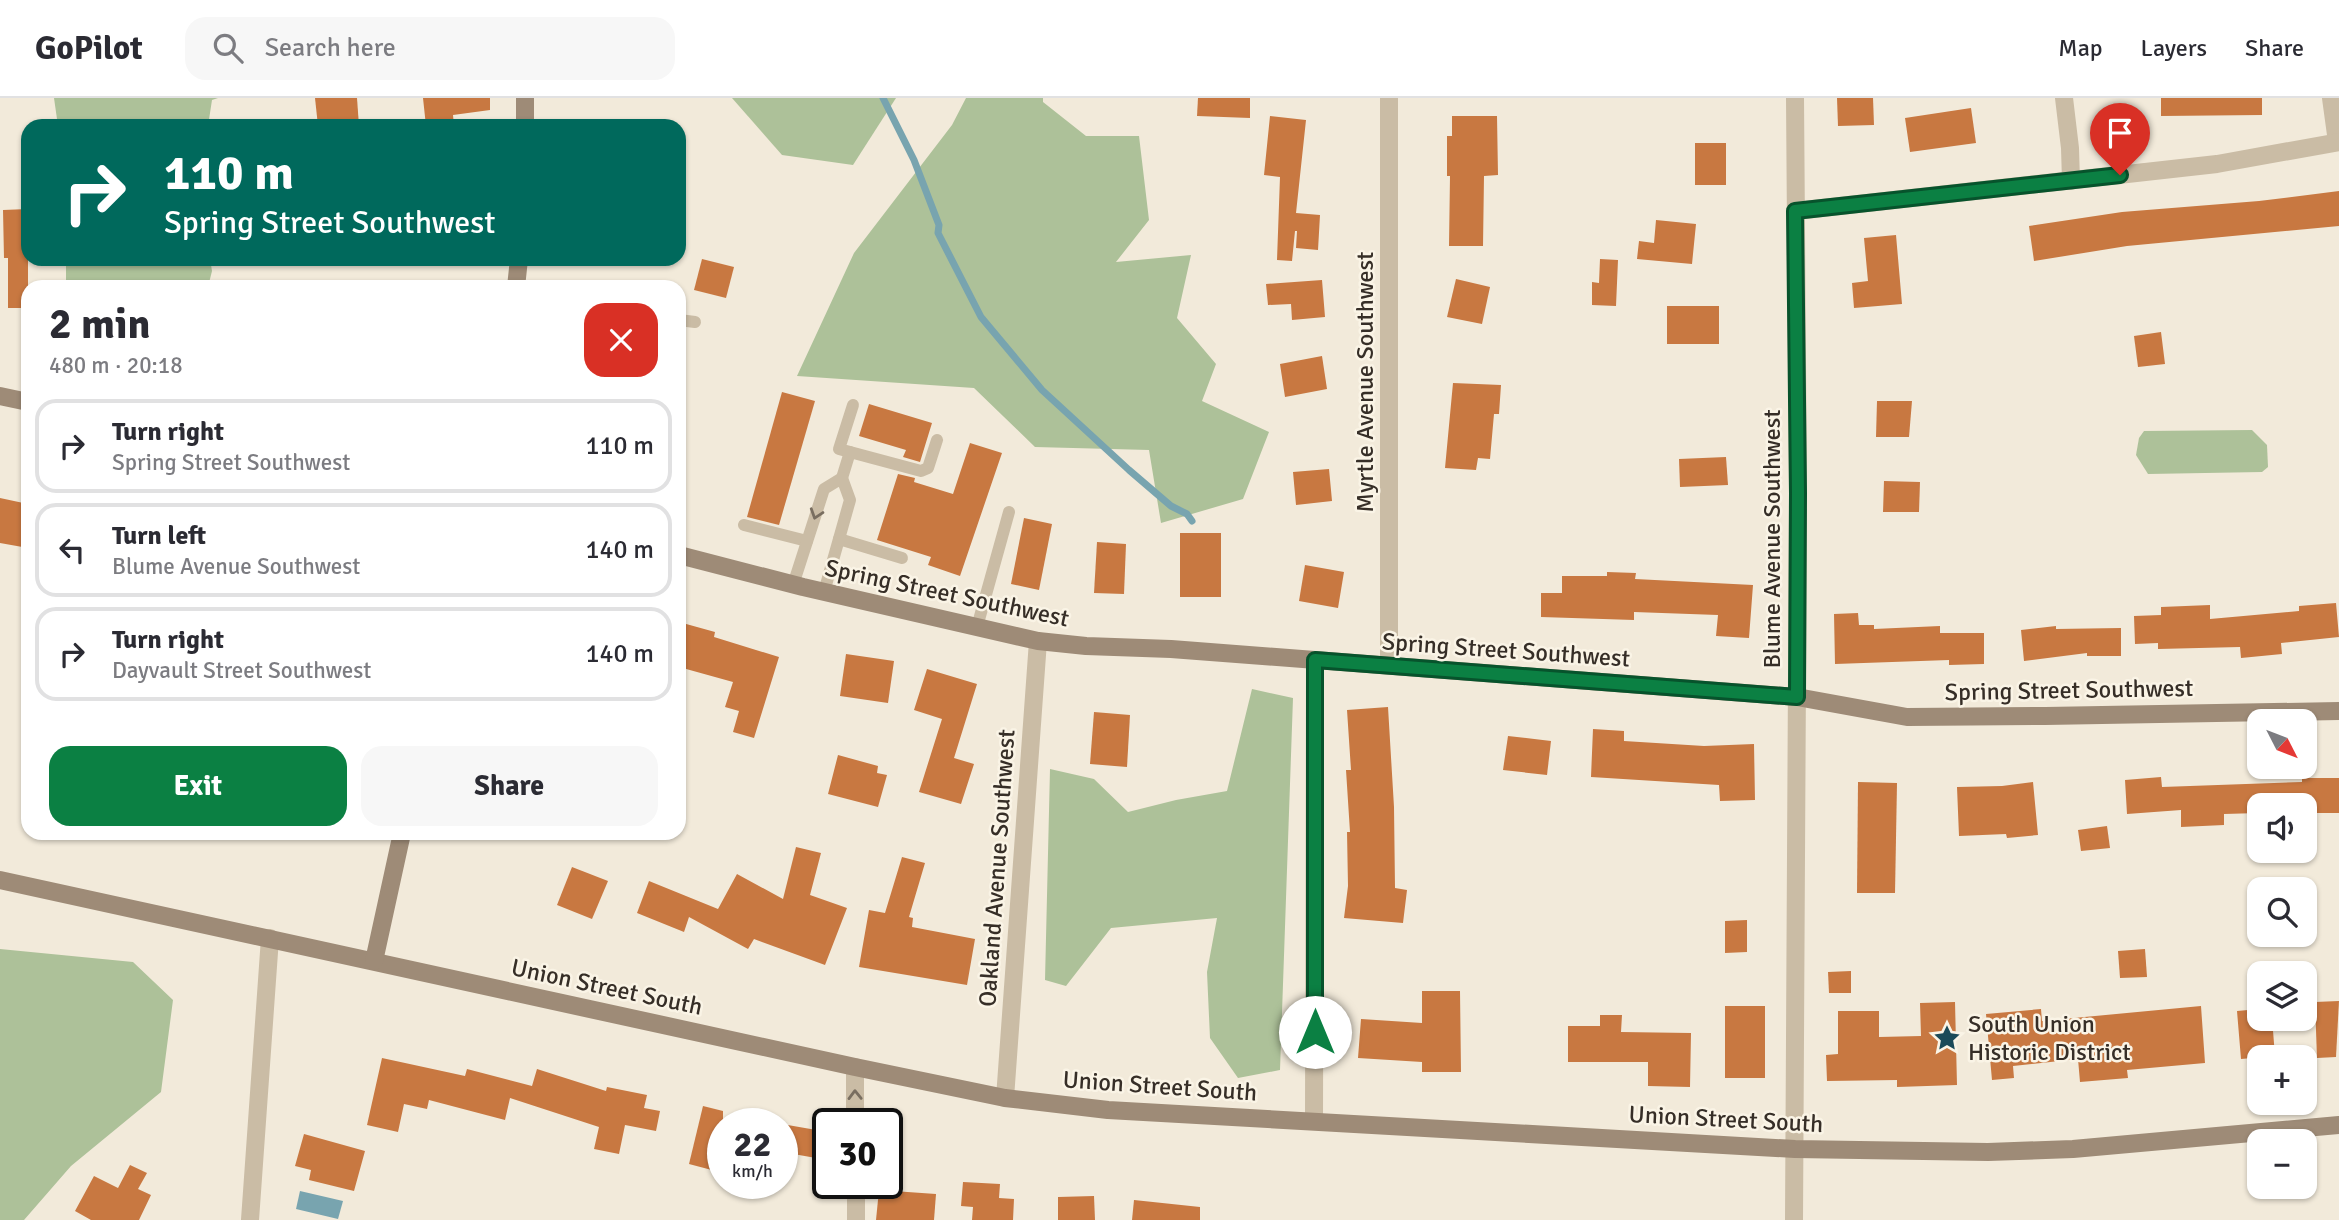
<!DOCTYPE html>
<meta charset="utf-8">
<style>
body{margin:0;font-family:Signika,sans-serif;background:#f7f7f7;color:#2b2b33;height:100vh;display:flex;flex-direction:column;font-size:26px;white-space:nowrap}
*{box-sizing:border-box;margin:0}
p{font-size:23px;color:#7c7c81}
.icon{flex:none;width:38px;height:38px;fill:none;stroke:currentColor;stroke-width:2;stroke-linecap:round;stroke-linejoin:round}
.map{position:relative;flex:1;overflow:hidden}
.side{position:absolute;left:21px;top:182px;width:665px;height:560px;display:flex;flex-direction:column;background:#fff;border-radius:21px;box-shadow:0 2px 5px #0004}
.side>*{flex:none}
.guide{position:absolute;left:21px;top:21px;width:665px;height:147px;border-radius:21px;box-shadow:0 2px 5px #0004;background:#00695c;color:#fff;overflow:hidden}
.needle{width:46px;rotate:132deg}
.fabs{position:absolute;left:2247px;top:611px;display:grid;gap:14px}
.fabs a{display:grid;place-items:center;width:70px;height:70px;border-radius:14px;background:#fff;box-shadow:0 2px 5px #0004;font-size:35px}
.speed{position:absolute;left:707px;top:1010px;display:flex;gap:14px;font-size:35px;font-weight:700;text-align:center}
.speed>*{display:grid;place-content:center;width:91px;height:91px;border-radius:50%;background:#fff;box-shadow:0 2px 5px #0004;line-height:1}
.speed small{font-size:18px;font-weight:400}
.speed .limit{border:4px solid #111;border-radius:10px;background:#fff;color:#111}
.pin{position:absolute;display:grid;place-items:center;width:60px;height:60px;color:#fff;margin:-72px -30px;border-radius:50% 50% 50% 0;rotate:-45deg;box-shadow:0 0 7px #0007}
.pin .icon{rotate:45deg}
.me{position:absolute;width:77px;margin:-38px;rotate:0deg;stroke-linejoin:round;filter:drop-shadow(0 0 5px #0008)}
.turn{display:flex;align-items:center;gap:24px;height:147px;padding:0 28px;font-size:32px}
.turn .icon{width:91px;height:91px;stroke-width:2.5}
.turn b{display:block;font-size:49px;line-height:60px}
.round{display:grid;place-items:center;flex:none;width:74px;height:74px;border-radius:21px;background:#f7f7f7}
.summary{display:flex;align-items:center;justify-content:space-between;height:119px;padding:0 28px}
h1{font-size:42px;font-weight:800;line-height:52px}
.action{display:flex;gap:14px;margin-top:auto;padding:14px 28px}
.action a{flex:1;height:80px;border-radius:21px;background:#0b8043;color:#fff;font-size:28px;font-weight:800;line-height:80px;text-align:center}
.action a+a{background:#f7f7f7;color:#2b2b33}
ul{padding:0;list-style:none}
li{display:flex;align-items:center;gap:21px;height:94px;margin:0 14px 10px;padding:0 14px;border:4px solid #e1e1e2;border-radius:21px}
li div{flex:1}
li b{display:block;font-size:26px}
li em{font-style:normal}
header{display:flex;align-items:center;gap:42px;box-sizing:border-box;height:98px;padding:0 35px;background:#fff;border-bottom:2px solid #e1e1e2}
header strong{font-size:33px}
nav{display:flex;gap:38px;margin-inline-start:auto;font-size:24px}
.search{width:490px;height:63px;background:#f7f7f7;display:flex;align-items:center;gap:18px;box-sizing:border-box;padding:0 24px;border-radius:21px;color:#7c7c81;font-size:26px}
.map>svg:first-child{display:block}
.green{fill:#adc199}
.water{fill:#78a4af}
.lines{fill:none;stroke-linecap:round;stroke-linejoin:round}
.stream{stroke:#78a4af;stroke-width:7}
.building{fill:#c87841}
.lane{stroke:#cabca5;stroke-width:12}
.street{stroke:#cabca5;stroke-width:18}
.secondary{stroke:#9e8b77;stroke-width:18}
.oneway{stroke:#796e60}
.route-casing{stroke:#07532c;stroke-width:18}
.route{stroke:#0b8043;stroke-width:12}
.labels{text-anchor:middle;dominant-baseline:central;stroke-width:5;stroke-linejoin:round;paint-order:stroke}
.street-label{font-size:24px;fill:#362e27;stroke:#faf4e6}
.poi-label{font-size:24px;fill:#362e27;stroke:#faf4e6;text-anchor:start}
</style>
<header>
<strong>GoPilot</strong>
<div class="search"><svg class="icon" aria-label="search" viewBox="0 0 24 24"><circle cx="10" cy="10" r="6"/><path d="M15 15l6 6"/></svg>Search here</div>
<nav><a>Map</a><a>Layers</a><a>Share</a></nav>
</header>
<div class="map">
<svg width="2339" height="1122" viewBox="0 0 2339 1122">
<rect width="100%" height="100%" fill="#f2eada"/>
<g class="green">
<path d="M54,0H218L212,2L208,28H58Z"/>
<path d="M732,0H896L853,67L782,57Z"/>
<path d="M966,0H1043V4L1086,38H1139L1149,122L1116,164L1191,157L1177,220L1216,266L1202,303L1269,334L1243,401L1161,425L1149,352L1035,349L974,290L797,278L854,155L952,27Z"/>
<path d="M66,161H210L212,173L208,189H66Z"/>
<path d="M2252,332L2267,347L2268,369L2262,374L2148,376L2136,357L2139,340L2144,333Z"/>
<path d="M1252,591L1293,600L1280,972L1238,980L1210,940L1207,874L1217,820L1111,830L1066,888L1045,882L1050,671L1094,681L1128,714L1176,702L1227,693Z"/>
<path d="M0,851L133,864L173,902L161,994L71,1068L24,1122H0Z"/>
</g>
<path class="water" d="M300,1093L343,1103L338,1121L296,1111Z"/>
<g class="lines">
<path class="stream" d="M883,0L914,62L939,127L938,135L981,219L1042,292L1129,372L1171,408L1187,416L1192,423"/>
</g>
<g class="building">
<path d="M315,0H357L359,28H318Z"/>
<path d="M423,0H490V12L453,17L454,28H426Z"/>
<path d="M1198,0H1250V20L1197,18Z"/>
<path d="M1837,0H1873L1874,27L1838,28Z"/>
<path d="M2161,0H2262V17L2161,18Z"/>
<path d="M1971,10L1976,45L1910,54L1905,20Z"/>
<path d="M1270,18L1306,22L1296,115L1320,117L1318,152L1296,150L1297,133H1295L1292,163L1277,162L1280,79L1264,77Z"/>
<path d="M1452,18H1497L1498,77L1484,78L1483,148H1449L1450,78H1447V38H1452Z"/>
<rect x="1695" y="45" width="31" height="42"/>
<path d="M2339,93V128L2127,148L2034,163L2029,128L2122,114L2259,103Z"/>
<path d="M28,111V210H8V160H4L3,112Z"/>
<path d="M1656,122L1696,126L1692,166L1637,161L1639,143L1654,145Z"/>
<path d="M1896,137L1902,206L1854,210L1852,185L1868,183L1864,140Z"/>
<path d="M702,161L734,169L726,200L694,192Z"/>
<path d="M1600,161L1618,162L1616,208L1592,207V184L1599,185Z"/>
<path d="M1456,181L1490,189L1482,226L1447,219Z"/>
<path d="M1322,182L1325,219L1292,222L1291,206L1268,207L1266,186Z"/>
<rect x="1667" y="208" width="52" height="38"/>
<path d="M2161,234L2165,266L2138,269L2134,238Z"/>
<path d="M1322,258L1327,291L1285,299L1280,266Z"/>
<path d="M1453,285L1501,287L1499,316H1494L1490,361L1478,360L1476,372L1445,370Z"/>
<path d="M782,294L815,303L779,427L747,419Z"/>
<path d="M1877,303H1912L1909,339H1876Z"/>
<path d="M869,306L932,325L920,364L903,359L906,352L859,338Z"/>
<path d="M970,345L1002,355L960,478L928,467L931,459L877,442L898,376L915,380L914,384L953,396Z"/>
<path d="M1726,359L1728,387L1680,389L1679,361Z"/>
<path d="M1329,371L1332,403L1296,407L1293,374Z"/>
<path d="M1884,383L1920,384L1919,414H1883Z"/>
<path d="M0,400L28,406V450L0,445Z"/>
<path d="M1024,420L1052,426L1039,492L1011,486Z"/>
<rect x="1180" y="435" width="41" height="64"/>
<path d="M1097,444L1126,446L1124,496L1094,495Z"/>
<path d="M1305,467L1344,474L1338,510L1299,503Z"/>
<path d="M1607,474L1636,475L1635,481L1753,487L1749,540L1716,538L1718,517L1634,514V522L1541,519V495H1562V478H1607Z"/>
<path d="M2336,505L2339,539L2281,545L2282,556L2241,560L2240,549L2158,551V545L2135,546L2134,518L2161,517V509L2210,507V521L2299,513V508Z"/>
<path d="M1858,515L1859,527H1874V531L1940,528V535H1984V566L1949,567V562L1835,566L1834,516Z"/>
<path d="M679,524L715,534L714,539L779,559L754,640L733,634L739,613L725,609L733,584L679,569Z"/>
<path d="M2056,528V531L2121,530V558H2087V555L2024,563L2021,532Z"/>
<path d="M846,556L894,563L888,605L840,598Z"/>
<path d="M927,571L977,586L954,660L974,666L961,706L919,694L942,621L914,612Z"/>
<path d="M1388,609L1394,709L1395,790L1407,792L1403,825L1344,820L1348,788L1347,734H1350L1346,672H1351L1347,612Z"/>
<path d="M1094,614L1130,617L1127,669L1090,666Z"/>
<path d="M1593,631L1624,633V643L1704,648L1754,646L1755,702L1720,703L1719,687L1591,679Z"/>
<path d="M1508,638L1551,643L1547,677L1503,672Z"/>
<path d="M838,657L878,668L877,675L887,677L878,709L828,696Z"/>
<path d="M2161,679L2162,689L2302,684V680H2339V715H2305V707H2259V715L2224,716V727L2181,729V712L2127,716L2125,682Z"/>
<path d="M1858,684L1897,685L1895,795H1857Z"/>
<path d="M2033,684L2038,737L2007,740L2006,736L1959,738L1957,689L2002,688Z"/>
<path d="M2107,728L2110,750L2081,753L2078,732Z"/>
<path d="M796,749L821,755L810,797L847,810L825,867L754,841L748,851L689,819L684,834L637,815L649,783L718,811L737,776L783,801Z"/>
<path d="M902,759L925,765L909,819L913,820L912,829L975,841L967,887L859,869L869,812L885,815Z"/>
<path d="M572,769L608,783L592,821L557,807Z"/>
<path d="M1747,822V854L1725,855V823Z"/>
<path d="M2145,851L2147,879L2120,880L2118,853Z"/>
<path d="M1851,873V895H1829L1828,874Z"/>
<path d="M1422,893H1460L1461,974H1422V964L1358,960L1361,921L1422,925Z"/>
<path d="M2339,903L2336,959L2317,960L2315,904Z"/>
<path d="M1955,904L1957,987L1897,989V982L1827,983L1826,957L1838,956V913H1879V939L1921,938L1920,905Z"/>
<rect x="1725" y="908" width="40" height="72"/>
<path d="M2201,908L2205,965L2127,972L2128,980L2080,984L2078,961L2013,968L2014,980L1992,982L1986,916L2041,911L2042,923Z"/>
<path d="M2259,911V920H2272L2275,958L2241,961L2237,913Z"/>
<path d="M1600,917H1622L1621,934L1691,935L1690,989L1648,988V964H1568V928H1600Z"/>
<path d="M382,960L465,978L467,971L532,988L537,971L606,993L607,989L647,997L644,1010L660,1013L656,1033L625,1027L619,1056L594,1051L599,1029L510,1000L505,1022L429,1002L427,1011L404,1006L398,1034L367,1027Z"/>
<path d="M703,1008L723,1013V1075L689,1066Z"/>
<path d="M782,1026L822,1033L816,1060L782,1054Z"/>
<path d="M304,1036L365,1053L354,1093L309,1082L311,1072L295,1068Z"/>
<path d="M130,1067L147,1075L138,1091L151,1097L139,1122H91L75,1113L94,1078L118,1090Z"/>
<path d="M963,1084L1000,1086L999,1100L1014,1101L1013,1122H972L973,1109L961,1108Z"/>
<path d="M879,1092L936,1096L934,1122H876Z"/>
<path d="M1094,1098L1095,1122H1058V1099Z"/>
<path d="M1134,1102L1200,1109V1122H1132Z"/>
</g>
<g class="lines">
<g class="lane">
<path d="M679,222L695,224"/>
<path d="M850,354L839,351L853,307"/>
<path d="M842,380L850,354L921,373L928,370L937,342"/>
<path d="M744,427L807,443"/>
<path d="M839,441L902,460"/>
<path d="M793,487L824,391L842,380L850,402L824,494"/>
<path d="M977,529L1009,414"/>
</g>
<g class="street">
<path d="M1389,0V567"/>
<path d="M2064,0L2070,50L2071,83"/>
<path d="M2331,0L2337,44"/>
<path d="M1795,113L2217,66L2339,44"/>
<path d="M855,969V1026"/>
<path d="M1005,1000L1038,543"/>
<path d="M1314,1023L1315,562"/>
<path d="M856,1085V1122"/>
<path d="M250,1122L270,840"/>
<path d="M1794,1122L1798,395L1795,0"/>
</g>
<g class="secondary">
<path d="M525,28V0"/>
<path d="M516,189L519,161"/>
<path d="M0,298L28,304"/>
<path d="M679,457L803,489L1038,543L1086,548L1171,551L1797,599L1907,619L2045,618L2339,613"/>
<path d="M0,782L855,969L1005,1000L1108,1012L1795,1051L1988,1054L2073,1051L2339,1027"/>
<path d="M374,863L402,735"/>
</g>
</g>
<defs><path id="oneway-chevron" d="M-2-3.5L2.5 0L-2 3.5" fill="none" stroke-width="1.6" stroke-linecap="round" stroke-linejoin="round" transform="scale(1.75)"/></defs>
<g class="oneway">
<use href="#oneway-chevron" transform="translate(816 416) rotate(108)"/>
<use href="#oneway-chevron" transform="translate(855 997) rotate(-91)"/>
</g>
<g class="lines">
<defs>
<path id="route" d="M1315,934V562L1797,599L1798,395L1795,113L2120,77"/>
</defs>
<use href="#route" class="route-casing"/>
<use href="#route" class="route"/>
</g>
<defs>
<symbol id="sight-bare" viewBox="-9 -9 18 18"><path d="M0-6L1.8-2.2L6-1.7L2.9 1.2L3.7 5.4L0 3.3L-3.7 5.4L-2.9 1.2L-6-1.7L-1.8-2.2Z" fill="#1b4a58" stroke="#faf4e6" stroke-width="2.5" paint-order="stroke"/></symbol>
</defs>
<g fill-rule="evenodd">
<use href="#sight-bare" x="1928" y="921" width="38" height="38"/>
</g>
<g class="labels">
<g class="street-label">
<text transform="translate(1365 284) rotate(-90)">Myrtle Avenue Southwest</text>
<text transform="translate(1772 441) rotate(-90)">Blume Avenue Southwest</text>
<text transform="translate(947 495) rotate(12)">Spring Street Southwest</text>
<text transform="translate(1506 552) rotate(4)">Spring Street Southwest</text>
<text transform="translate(2069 592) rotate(-1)">Spring Street Southwest</text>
<text transform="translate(997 770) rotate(-86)">Oakland Avenue Southwest</text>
<text transform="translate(607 889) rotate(12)">Union Street South</text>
<text transform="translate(1160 988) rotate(4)">Union Street South</text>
<text transform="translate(1726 1021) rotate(3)">Union Street South</text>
</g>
<g class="poi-label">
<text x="1968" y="926">South Union<tspan x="1968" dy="28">Historic District</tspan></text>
</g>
</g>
</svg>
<div class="fabs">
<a><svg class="needle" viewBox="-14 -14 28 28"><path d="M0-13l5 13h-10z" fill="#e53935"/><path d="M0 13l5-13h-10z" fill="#7c7c81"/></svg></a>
<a><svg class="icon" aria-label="sound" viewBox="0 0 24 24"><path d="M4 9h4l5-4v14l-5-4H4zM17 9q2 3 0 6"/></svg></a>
<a><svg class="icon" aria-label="search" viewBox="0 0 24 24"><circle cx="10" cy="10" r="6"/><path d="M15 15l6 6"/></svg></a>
<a><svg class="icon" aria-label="layers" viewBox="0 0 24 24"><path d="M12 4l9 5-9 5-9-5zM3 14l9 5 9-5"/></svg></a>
<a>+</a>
<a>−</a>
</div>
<div class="speed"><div>22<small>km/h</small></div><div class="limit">30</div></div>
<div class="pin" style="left:2120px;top:77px;background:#d93025"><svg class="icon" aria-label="arrive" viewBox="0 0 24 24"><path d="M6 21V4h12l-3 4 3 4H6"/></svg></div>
<svg class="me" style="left:1315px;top:934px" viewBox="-20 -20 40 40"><circle r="19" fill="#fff"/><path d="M0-13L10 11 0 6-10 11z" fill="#0b8043"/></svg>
<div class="guide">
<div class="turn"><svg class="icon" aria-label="right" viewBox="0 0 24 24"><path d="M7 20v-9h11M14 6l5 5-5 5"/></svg><div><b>110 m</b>Spring Street Southwest</div></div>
</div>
<section class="side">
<div class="summary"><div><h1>2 min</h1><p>480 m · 20:18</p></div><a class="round" style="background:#d93025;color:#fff"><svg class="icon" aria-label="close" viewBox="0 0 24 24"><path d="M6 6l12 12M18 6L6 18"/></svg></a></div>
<ul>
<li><svg class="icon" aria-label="right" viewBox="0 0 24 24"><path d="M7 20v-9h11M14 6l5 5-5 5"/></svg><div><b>Turn right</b><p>Spring Street Southwest</p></div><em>110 m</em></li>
<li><svg class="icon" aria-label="left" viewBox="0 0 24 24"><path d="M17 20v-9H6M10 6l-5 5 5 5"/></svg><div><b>Turn left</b><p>Blume Avenue Southwest</p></div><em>140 m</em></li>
<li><svg class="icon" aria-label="right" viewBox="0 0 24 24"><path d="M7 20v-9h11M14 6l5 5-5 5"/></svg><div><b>Turn right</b><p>Dayvault Street Southwest</p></div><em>140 m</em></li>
</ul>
<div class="action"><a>Exit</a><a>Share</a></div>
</section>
</div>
